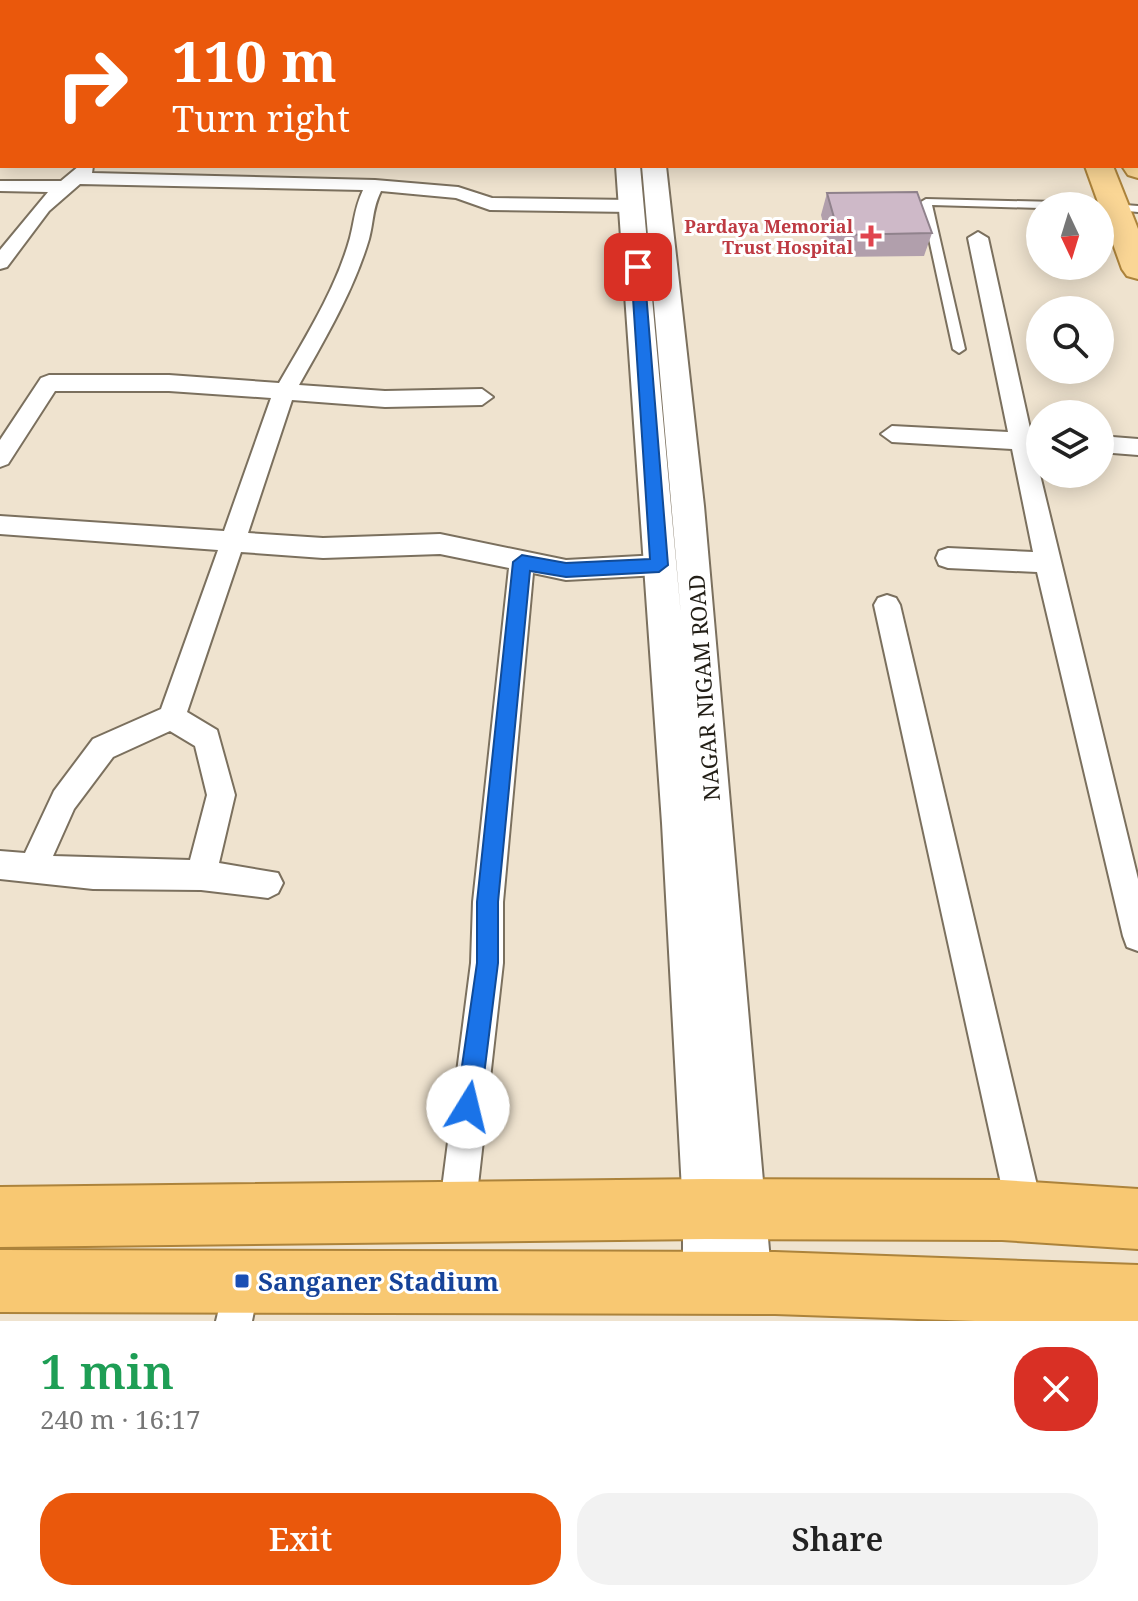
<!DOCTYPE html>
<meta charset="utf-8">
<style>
body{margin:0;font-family:"Noto Serif",serif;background:#f2f2f2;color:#222;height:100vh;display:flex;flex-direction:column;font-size:30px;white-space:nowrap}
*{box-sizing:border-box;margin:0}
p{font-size:26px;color:#767676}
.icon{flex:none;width:44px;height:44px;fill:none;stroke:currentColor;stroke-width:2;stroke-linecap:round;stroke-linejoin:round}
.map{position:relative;height:1321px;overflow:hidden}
.sheet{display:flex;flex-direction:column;background:#fff;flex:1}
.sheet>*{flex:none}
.banner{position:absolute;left:0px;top:0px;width:1138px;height:168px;box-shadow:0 4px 20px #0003;background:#ea580c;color:#fff;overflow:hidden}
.needle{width:52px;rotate:176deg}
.buttons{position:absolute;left:1026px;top:192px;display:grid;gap:16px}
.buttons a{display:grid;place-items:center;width:88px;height:88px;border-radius:50%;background:#fff;box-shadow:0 4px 20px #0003;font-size:40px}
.pin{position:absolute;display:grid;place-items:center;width:68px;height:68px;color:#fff;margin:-34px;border-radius:16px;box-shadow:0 4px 12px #0006}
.me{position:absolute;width:88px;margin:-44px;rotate:9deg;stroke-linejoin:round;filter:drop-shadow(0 0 6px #0008)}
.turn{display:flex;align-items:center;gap:28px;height:168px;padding:0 40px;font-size:36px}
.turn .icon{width:104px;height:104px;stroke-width:2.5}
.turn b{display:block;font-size:56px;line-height:68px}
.round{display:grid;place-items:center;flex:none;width:84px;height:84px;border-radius:32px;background:#f2f2f2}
.head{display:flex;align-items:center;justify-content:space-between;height:136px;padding:0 40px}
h1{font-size:48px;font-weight:600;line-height:60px;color:#1e9e55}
.cta{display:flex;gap:16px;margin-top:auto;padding:16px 40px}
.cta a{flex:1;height:92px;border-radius:32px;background:#ea580c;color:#fff;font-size:32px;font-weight:600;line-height:92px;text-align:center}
.cta a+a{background:#f2f2f2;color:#222}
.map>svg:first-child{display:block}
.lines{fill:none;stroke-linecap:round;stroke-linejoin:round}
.service-casing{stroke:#7b705e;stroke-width:4}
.minor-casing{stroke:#7b705e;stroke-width:4}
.tertiary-casing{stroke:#7b705e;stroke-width:4}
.primary-casing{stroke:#ac833b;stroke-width:4}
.trunk-casing{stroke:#ac833b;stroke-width:4}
.service{fill:#fff;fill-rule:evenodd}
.minor{fill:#fff;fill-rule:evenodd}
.tertiary{fill:#fff;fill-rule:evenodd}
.primary{fill:#fad695;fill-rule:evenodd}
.trunk{fill:#f8c872;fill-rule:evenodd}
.wall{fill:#b19fac}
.building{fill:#ceb9c8;stroke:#90828c;stroke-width:2}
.route{fill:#1a73e8;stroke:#114b97;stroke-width:2}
.health-dot{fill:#e0444e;stroke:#fff;stroke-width:3}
.transit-dot{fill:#1a4fb4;stroke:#fff;stroke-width:3}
.labels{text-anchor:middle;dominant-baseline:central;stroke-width:6;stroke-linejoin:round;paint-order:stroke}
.far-health-label{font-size:18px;font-weight:bold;fill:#be3a42;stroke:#fff;text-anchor:end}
.street-label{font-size:22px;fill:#221e16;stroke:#fff}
.near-transit-label{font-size:26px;font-weight:bold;fill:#164399;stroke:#fff;text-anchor:start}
</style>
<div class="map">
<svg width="1138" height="1321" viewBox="0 0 1138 1321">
<rect width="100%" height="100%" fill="#efe3cf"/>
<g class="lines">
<defs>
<g id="service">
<path d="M926,199L1099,203L1104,206L1100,209V206L1040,208L932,205L965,349L959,353L953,349L921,202Z"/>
<path d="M1112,204L1138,206V212L1108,209L1107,207Z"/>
</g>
<g id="minor">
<path d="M280,0H296L279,2Z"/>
<rect x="810" y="0" width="16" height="2"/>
<path d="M910,0H926L927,2H911Z"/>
<rect x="0" y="2" width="2" height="10"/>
<path d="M79,166H93L92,173L375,180L458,187L492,198L631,200L640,206L631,212L490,210L456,198L381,191C372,210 374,220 369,239C354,290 325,339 299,385L385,391L482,389L493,397L482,405L385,407L292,400L248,533L323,538L440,534L566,560L659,555L668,558L671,565L668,572L659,575L566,580L533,573L503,902V963L475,1212L469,1224L457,1230L445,1224L439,1212L471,963L473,902L509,568L440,554L323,558L241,552L187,712L217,730L235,795L219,863L278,873L283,883L278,893L268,898L201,890L93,889L0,879V851L25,853L54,791L93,739L161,709L218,550L0,534V516L224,531L271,398L169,391H55L8,464L0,467V440L41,378L49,375H169L279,383C305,338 336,289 350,238C355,219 354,210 363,190L80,184L49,211L7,267L0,269V250L48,192L0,191V181H61ZM170,731L195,746L207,795L190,860L53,856L74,809L113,757Z"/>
<path d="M978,232L988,238L1031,433L1040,434V450H1034L1138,879V951L1127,947L1123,936L1037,572L948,568L939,565L936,558L939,551L948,548L1033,552L1012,449L892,442L881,434L892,426L1008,432L968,238Z"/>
<path d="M1100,436L1138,439V455L1100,452Z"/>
<path d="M887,595L896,598L900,605L1043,1211L1037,1223L1025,1229L1013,1223L1007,1211L874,605L878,598Z"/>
<path d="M242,1263L255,1268L260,1281L252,1321H216L229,1268Z"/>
</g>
<g id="tertiary">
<rect x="198" y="0" width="20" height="2"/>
<rect x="627" y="0" width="20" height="2"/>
<path d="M616,166H640L681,616L642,166H666L704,506L772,1284L765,1301L748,1308L731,1301L727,1291L724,1300L707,1307L690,1300L683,1283V1209L662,823Z"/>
</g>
<g id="primary">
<path d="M1025,0H1049L1050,2H1026Z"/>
<rect x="1064" y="0" width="24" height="2"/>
<path d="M1136,155L1138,156V178L1128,175L1122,166H1136Z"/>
<path d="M1085,166H1113L1138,229V279L1127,276L1122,269Z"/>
</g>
<g id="trunk">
<path d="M706,1179L1002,1180L1138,1189V1249L1002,1240L706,1239L0,1247V1187Z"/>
<path d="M0,1250L775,1252L1138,1265V1321H975L775,1314L0,1312Z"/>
</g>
</defs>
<use href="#service" class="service-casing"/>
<use href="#minor" class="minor-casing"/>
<use href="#tertiary" class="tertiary-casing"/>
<use href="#primary" class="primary-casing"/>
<use href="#trunk" class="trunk-casing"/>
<use href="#service" class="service"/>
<use href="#minor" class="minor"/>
<use href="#tertiary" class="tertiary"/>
<use href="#primary" class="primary"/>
<use href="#trunk" class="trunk"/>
</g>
<path class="wall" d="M827,193L932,233L924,256L832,257L821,215Z"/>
<path class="building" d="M917,192L932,233L839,235L827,193Z"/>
<path class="route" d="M638,262L644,267L668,565L659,572L566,577L530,571L498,902V963L480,1107L476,1115L468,1119L460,1115L456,1107L477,963V902L513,562L522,555L566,563L650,559L631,267Z"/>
<path class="health-dot" d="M867 224h8v8h8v8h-8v8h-8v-8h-8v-8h8z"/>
<rect class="transit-dot" x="234" y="1273" width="16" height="16" rx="4"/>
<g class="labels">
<g class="far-health-label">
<text x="853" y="226">Pardaya Memorial<tspan x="853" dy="21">Trust Hospital</tspan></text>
</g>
<g class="street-label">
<text transform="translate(703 688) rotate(-94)">NAGAR NIGAM ROAD</text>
</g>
<g class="near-transit-label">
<text x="258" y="1281">Sanganer Stadium</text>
</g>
</g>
</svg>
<div class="buttons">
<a><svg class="needle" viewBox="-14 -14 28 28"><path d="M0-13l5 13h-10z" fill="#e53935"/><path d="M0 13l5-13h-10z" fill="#767676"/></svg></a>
<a><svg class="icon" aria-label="search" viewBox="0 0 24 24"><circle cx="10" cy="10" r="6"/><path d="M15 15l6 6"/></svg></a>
<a><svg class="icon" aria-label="layers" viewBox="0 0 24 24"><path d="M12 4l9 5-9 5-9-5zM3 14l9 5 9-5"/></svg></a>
</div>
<div class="pin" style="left:638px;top:267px;background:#d93025"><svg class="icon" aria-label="arrive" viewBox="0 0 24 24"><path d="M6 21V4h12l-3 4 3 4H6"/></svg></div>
<svg class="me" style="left:468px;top:1107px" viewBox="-20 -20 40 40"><circle r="19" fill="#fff"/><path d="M0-13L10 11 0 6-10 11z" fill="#1a73e8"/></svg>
<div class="banner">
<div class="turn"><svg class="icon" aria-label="right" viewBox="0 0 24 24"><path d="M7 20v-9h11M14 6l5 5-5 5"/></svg><div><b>110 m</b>Turn right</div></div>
</div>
</div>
<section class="sheet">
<div class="head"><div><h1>1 min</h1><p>240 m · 16:17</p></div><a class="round" style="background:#d93025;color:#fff"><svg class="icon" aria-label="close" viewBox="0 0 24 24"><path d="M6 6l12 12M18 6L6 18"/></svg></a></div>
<div class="cta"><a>Exit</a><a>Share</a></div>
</section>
